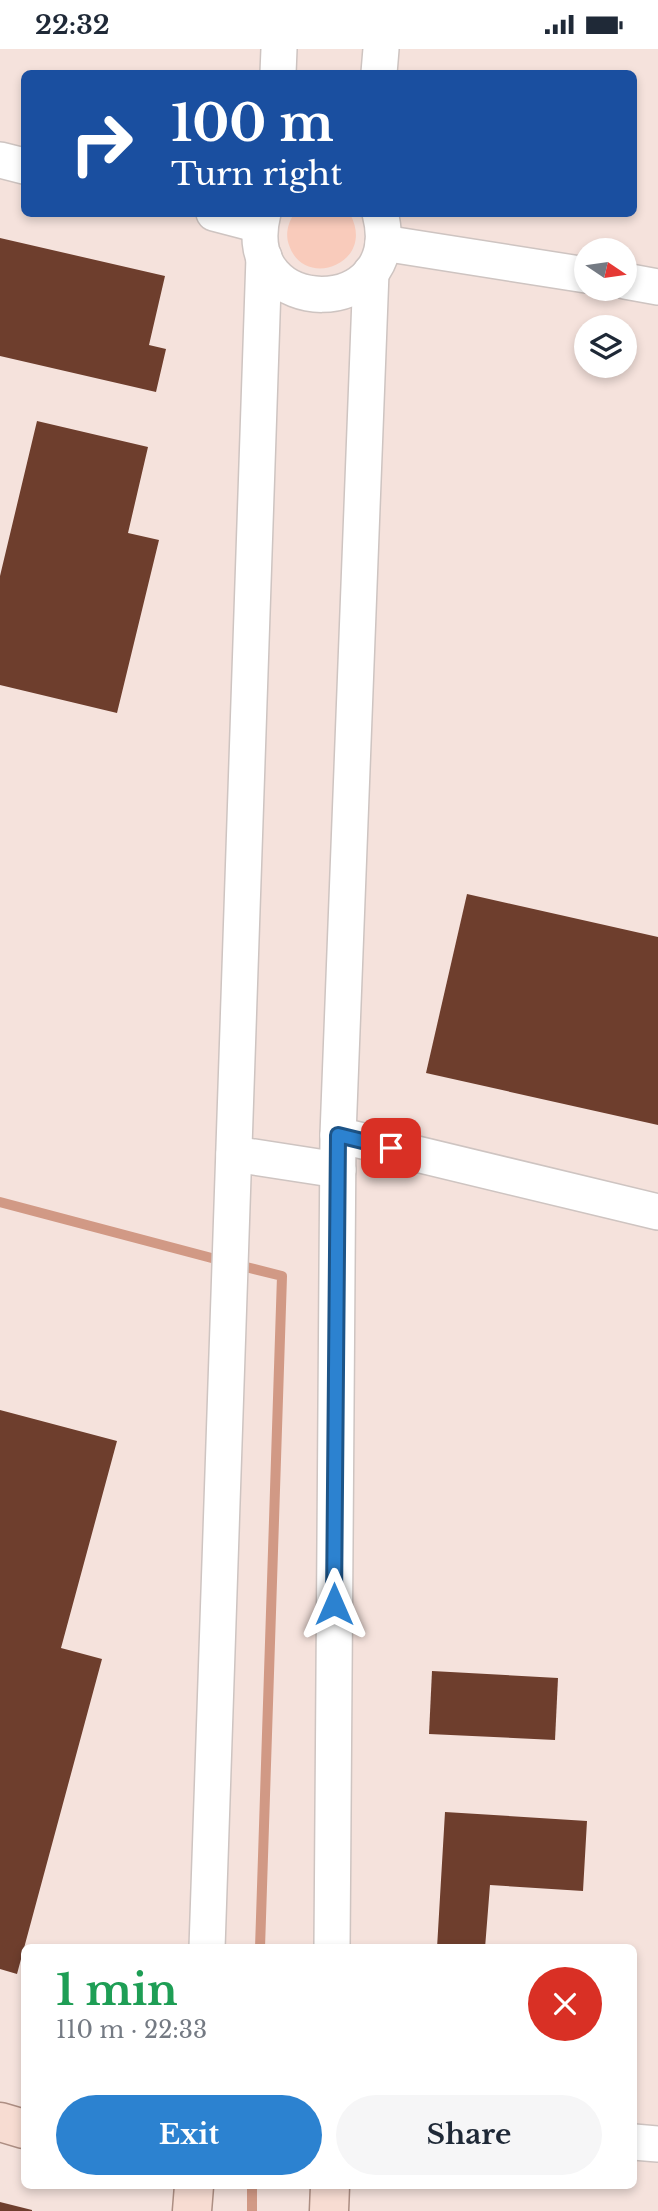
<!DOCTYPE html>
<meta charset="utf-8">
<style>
body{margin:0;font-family:"Libre Baskerville",serif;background:#f6f6f7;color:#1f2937;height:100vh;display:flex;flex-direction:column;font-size:26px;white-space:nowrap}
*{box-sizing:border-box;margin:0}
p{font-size:23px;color:#747a83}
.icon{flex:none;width:38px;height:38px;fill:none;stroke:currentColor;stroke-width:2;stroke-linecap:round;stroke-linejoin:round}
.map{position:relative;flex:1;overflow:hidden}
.sheet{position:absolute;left:21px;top:1895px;width:616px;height:245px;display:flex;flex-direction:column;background:#fff;border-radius:10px;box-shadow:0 4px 10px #0003}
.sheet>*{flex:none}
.guide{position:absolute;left:21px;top:21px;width:616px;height:147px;border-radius:10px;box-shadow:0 4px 10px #0003;background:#1a4fa0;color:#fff;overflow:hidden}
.needle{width:46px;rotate:103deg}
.buttons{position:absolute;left:574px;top:189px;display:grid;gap:14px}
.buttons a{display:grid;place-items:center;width:63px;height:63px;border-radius:50%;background:#fff;box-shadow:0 4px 10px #0003;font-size:35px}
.pin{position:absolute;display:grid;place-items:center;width:60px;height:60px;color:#fff;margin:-30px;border-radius:14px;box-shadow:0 4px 10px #0006}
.me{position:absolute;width:77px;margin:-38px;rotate:0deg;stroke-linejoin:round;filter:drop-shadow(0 0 5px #0008)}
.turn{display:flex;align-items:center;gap:24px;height:147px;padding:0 35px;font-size:32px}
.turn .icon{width:91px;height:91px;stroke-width:2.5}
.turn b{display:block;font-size:49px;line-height:60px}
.round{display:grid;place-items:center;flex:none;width:74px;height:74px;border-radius:37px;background:#f6f6f7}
.headline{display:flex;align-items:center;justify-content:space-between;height:119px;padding:0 35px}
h1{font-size:42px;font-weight:700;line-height:52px;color:#1e9e55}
.button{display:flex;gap:14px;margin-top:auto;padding:14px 35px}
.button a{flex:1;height:80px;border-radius:42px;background:#2c82d0;color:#fff;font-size:28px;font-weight:700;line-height:80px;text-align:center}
.button a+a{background:#f6f6f7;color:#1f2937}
.status{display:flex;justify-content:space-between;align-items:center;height:49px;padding:0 35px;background:#fff;direction:ltr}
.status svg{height:19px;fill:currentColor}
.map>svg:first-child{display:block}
.built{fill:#f5e2dc;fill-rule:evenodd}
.green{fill:#f9cbbb}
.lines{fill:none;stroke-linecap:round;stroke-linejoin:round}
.stream{stroke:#d19985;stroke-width:10}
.building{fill:#6e3e2d}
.minor-casing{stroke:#cec4c1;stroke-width:38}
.major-casing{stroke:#ad8e83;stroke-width:41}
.minor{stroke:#fff;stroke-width:35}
.major{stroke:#f7dcd2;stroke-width:38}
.route-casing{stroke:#1d5487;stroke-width:18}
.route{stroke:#2c82d0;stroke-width:12}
</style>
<div class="status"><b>22:32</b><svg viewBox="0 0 49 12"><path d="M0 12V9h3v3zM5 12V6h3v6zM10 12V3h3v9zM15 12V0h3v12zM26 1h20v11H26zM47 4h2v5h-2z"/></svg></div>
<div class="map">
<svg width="658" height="2162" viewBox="0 0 658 2162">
<rect width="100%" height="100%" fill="#f9efec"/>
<path class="built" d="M0,0H658V2162H0ZM24,24H634V164H24ZM586,201H625V240H586ZM586,278H625V317H586ZM24,1899H634V2137H24Z"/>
<path class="green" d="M294,165H350C377,214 304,242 289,196C285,185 288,174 294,165Z"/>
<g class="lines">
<g class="stream">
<path d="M0,1153L223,1212"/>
<path d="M238,1216L282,1227L260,1899"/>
<path d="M252,2162V2137"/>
</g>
</g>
<g class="building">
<path d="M0,189L165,227L149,296L166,300L156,343L0,307Z"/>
<path d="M37,372L148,398L128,484L159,491L117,664L0,636V527Z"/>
<path d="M467,845L658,888V1076L426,1024Z"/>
<path d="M0,1361L117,1392L61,1599L102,1610L17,1925L0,1920Z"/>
<path d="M432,1622L558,1629L555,1691L429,1685Z"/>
<path d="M445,1763L587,1772L583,1842L490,1836L485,1899H437Z"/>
<path d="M0,2153L32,2161V2162H0Z"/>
</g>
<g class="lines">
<defs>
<g id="minor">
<path d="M278,24L279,0"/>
<path d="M379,24L381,0"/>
<path d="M0,111L24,117"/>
<path d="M214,164L260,176"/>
<path d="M263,164C235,273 409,272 380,164"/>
<path d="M383,194L586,226"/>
<path d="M625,232L658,238"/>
<path d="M338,1086L658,1163"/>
<path d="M234,1105L338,1121"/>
<path d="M207,1899L264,208"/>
<path d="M332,1899L338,1086L371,223"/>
<path d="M634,2093L658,2095"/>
</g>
<g id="major">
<path d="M0,2073L24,2080"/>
<path d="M192,2162L194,2137"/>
<path d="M329,2162L330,2137"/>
</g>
</defs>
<use href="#minor" class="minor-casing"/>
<use href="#major" class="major-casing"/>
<use href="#minor" class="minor"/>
<use href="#major" class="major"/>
</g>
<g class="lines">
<defs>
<path id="route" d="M334,1555L338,1086L391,1099"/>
</defs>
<use href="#route" class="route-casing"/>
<use href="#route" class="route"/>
</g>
</svg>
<div class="buttons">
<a><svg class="needle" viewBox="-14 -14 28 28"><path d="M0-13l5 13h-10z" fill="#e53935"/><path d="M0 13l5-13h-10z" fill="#747a83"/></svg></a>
<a><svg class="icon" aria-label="layers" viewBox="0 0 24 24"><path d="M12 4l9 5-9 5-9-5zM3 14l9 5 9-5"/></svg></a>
</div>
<div class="pin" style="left:391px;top:1099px;background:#d93025"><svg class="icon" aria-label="arrive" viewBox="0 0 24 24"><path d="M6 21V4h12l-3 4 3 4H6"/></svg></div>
<svg class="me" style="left:334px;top:1555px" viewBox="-20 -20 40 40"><path d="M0-17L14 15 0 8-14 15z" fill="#2c82d0" stroke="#fff" stroke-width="4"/></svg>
<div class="guide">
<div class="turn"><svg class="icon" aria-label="right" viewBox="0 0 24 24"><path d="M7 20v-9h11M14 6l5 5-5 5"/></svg><div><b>100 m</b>Turn right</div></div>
</div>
<section class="sheet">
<div class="headline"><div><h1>1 min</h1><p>110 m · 22:33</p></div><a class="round" style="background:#d93025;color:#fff"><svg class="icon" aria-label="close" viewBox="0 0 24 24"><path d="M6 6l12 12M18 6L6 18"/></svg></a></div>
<div class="button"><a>Exit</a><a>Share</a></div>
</section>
</div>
